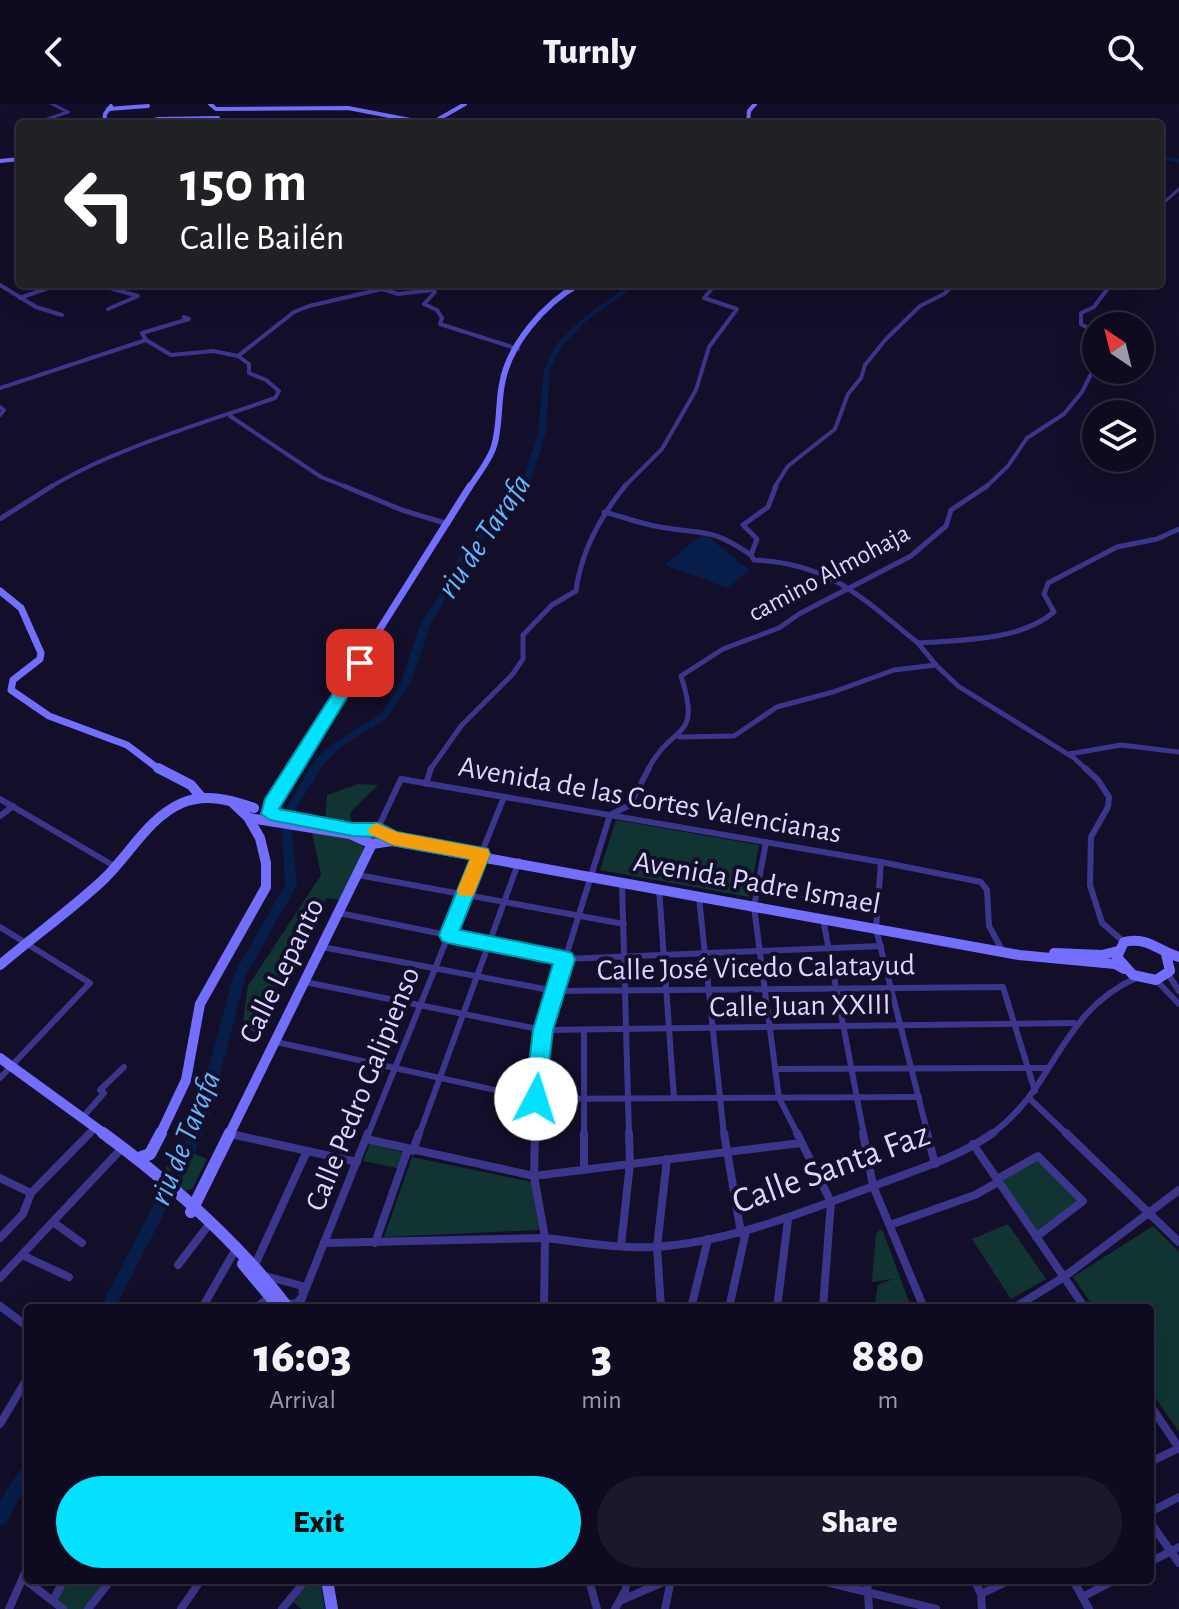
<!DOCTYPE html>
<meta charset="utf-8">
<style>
body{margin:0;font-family:"Alegreya Sans",sans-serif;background:#1c182c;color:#f1f3f6;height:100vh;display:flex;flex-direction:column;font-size:30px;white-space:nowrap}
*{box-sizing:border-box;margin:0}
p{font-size:26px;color:#9b9aa4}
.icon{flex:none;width:44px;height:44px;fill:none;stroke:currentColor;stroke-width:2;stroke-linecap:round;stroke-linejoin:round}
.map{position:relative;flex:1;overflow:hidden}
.side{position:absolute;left:24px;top:1200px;width:1130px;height:280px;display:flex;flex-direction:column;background:#0e0a1f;border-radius:8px;box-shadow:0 8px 32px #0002,0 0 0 2px #2e2b3d}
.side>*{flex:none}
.guide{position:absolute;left:16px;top:16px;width:1148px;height:168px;border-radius:8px;box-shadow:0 8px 32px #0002,0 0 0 2px #2e2b3d;background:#202124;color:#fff;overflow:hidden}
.needle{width:52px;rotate:325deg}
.controls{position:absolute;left:1082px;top:208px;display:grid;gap:16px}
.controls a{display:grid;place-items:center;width:72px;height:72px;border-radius:50%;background:#0e0a1f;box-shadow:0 8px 32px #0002,0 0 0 2px #2e2b3d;font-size:40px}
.pin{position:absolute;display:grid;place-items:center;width:68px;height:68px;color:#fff;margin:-34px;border-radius:16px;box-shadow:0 4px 12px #0006}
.me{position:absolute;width:88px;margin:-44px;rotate:5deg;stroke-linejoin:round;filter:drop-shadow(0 0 6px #0008)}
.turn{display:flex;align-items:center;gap:28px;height:168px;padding:0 32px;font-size:36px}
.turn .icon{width:104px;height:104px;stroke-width:2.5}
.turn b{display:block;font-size:56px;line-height:68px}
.eta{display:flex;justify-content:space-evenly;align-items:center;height:136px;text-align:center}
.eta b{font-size:48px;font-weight:800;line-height:56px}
.primary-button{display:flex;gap:16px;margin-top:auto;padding:16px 32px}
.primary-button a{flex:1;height:92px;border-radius:48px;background:#03e1ff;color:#111;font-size:32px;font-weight:800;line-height:92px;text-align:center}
.primary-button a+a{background:#1c182c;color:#f1f3f6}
header{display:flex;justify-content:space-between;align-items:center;height:104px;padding:0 32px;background:#0e0a1f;font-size:36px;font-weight:800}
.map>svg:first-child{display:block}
.green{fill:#113433}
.water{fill:#071e4a}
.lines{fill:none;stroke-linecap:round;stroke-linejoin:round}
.river{fill:#071e4a;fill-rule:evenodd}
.street-far4{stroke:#3b368b;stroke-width:3}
.street-far3{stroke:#3b368b;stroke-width:4}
.street-far2{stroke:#3b368b;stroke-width:5}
.street-far1{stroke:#3b368b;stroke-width:6}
.street{stroke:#3b368b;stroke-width:8}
.secondary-far4{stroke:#746eff;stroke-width:4}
.secondary-far3{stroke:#746eff;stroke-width:6}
.secondary-far2{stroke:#746eff;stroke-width:7}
.secondary-far1{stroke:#746eff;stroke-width:10}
.secondary{stroke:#746eff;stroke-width:12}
.route{fill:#03e1ff;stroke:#0292a6;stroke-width:2}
.slow{fill:#f59e0b}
.labels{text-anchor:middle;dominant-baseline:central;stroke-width:8;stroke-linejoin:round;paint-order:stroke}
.far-street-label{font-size:26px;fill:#dcd7ff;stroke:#130e29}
.street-label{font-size:30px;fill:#dcd7ff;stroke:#130e29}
.water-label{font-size:32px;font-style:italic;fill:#65b5ff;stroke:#130e29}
.near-street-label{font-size:36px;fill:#dcd7ff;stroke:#130e29}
</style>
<header><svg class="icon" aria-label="back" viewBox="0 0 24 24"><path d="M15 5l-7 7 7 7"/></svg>Turnly<svg class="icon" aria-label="search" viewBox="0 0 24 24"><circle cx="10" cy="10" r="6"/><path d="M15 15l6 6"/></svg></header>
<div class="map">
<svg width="1179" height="1505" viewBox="0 0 1179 1505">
<rect width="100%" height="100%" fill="#130e29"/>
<g class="green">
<path d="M358,680L378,681L350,709L353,726L325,721L327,691Z"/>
<path d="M616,716L759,741L749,793L600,766Z"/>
<path d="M312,728L358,736L365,744L340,796L326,794L281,873L256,928L242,924L248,882L321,771Z"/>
<path d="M370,1040L407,1049L402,1065L363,1057Z"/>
<path d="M180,1044L207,1055L192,1085L181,1088L163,1068Z"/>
<path d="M412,1053L532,1078L539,1126L384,1133Z"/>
<path d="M1040,1054L1080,1096L1036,1130L999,1076Z"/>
<path d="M1008,1120L1046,1175L1011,1195L972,1135Z"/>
<path d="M1153,1122L1179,1148V1328L1150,1286V1204H1094L1073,1173Z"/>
<path d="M882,1125L911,1203L874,1204L878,1181L893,1175L872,1178L876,1129Z"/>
<path d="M67,1476H111L86,1505H63L55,1498Z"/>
<path d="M312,1476H320L325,1505H302L293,1498Z"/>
</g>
<path class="water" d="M706,431L749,466L728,484L665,461L696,435Z"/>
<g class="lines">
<g class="river">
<path d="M1160,50L1179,55V59L1160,54Z"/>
<path d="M630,180H637L586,217L561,243L550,265L546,328L531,377L466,455L455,480L431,519L411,578L387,614L343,642L324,660L297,703L291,715L297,781L246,871L209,1012L192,1055L115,1204H100L179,1052L195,1012L234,870L285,781L281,715L287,702L316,654L335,638L381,610L401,578L421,519L447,480L458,454L523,377L538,328L544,265L555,242L582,215Z"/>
<path d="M28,1361V1383L14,1403L6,1419L0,1421V1396L22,1363Z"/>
</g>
<g class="street-far4">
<path d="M52,0L68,8"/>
<path d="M33,20L68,8"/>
<path d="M1160,102L1179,85"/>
</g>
<g class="street-far3">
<path d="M96,180L138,192L108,205"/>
<path d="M0,181L36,203L62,211"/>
<path d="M20,194L59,180"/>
<path d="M1096,229L1081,220V209L1094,203L1111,180"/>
<path d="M146,236L142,229L189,215L184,213"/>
<path d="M0,284L146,236L171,251L213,247L238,252"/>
<path d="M0,303L4,306L0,311"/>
<path d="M230,312L321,373L349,384"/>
<path d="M49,384C112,345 204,319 275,294L279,287L266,276L249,269V260L238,252L294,208L309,202L382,185L398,190L433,186L435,188L424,200L437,206L442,214L440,220L518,245"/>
<path d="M623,384L662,345L696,286L709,243L737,205L704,194L716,180"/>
<path d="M774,384L788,362L835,325L848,290L861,274L865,261L886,235L920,202L944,190L954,180"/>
<path d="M985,384L1008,362L1027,334L1064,310L1082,288L1096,260"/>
</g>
<g class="street-far2">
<path d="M344,382L402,406L448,420"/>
<path d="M776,382L768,403L743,421L757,435L751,451L754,456C830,459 862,494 918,539"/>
<path d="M604,408C623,413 642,420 660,423C705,431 710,423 751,451"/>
<path d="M0,415L52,382"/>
<path d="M936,561L958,582L1074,654L1087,666"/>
<path d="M679,633L734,632L777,603L833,588L894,566L936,561L918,539C961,536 1020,537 1054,508L1044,490L1048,479L1117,443L1157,435L1179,425"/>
<path d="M1069,650L1121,641L1179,648"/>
<path d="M430,666L461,622L512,571L523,555V531L552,501L576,487C581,447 600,413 625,382"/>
<path d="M648,666C671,618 703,639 681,572L723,545L779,524L799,510L911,452L946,422L951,406L987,382"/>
</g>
<g class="street-far1">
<path d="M1085,664L1098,676L1109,693L1108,703L1091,733L1090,781L1102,819L1124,838"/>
<path d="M426,680L431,664"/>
<path d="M0,695L116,763"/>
<path d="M0,712L13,702"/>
<path d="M377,726L401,675L881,758L876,825L928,1031"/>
<path d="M766,738L754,803L779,994L798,1031"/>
<path d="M881,758L981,778L987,786L989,822L1001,844"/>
<path d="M358,771L624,820"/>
<path d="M622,779L629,1031"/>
<path d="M659,785L674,994"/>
<path d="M699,793L724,1031"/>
<path d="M339,809L565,855L881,842"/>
<path d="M823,815L864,1031"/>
<path d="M0,823L90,879L0,974"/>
<path d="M322,843L555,887L1003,883L1035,987"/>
<path d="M1168,870L1179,887"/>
<path d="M1156,876L1179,900"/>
<path d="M305,878L543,926L1074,919"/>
<path d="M584,926V1031"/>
<path d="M276,938L536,995L919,993"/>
<path d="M775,965L1048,964"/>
<path d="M1030,995L1068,1031"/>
<path d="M82,1014L104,989L100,986L124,963"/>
<path d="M231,1030L237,1031"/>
<path d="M88,1031L96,1023"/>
<path d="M368,1031L504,693"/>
<path d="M419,1031L519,757"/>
<path d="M535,1031L543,926L610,711L630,701L649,664"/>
<path d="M990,1031C1055,986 1059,908 1136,874"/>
</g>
<g class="street">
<path d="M535,1029L534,1072L801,1039"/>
<path d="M584,1029V1066"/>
<path d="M724,1029L741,1129"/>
<path d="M797,1029L831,1098L823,1204"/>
<path d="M863,1029L873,1082L924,1204"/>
<path d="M927,1029L935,1060"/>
<path d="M1066,1029L1179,1138"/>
<path d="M231,1030L357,1058"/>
<path d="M973,1040L1085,1204"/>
<path d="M413,1047L419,1029"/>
<path d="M0,1074L31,1089"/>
<path d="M997,1075L1038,1052L1083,1097L1036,1133"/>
<path d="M53,1118L82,1139"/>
<path d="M890,1121L975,1091L998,1078"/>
<path d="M0,1134L23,1110L31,1089L90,1029"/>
<path d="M324,1139L545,1134L534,1072L366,1035"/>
<path d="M375,1139L408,1045"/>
<path d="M621,1141L630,1060L629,1029"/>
<path d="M22,1151L69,1173"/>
<path d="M178,1161L207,1123"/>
<path d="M254,1163L307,1047"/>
<path d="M265,1172L302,1182L303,1192L297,1199L287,1200"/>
<path d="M0,1174L123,1043"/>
<path d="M0,1202L28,1223"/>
<path d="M202,1204L233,1150"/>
<path d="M256,1204L272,1191"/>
<path d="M298,1204L368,1029"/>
<path d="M544,1204L545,1134C581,1138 618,1145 654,1143C730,1138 800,1109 871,1083C912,1067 956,1055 993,1029"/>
<path d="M661,1204L657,1143L667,1055"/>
<path d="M691,1204L708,1135"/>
<path d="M729,1204L746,1127"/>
<path d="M777,1204L788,1116"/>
<path d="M1014,1204L1064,1173L1179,1086"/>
<path d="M1150,1301L1179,1344"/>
<path d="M0,1320L28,1273"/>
<path d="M1150,1358L1179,1344"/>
<path d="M1150,1408L1179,1393"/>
<path d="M1150,1418L1179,1459"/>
<path d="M1150,1458L1179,1443"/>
<path d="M23,1474L63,1505"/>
<path d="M589,1476L597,1505"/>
<path d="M818,1476L936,1505"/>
<path d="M867,1476L869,1505"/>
<path d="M974,1476L981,1490L982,1505"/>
<path d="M1073,1476L1089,1505"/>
<path d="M626,1482L627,1476"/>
<path d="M981,1490L1010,1476"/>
<path d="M1082,1493L1115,1476"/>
<path d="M53,1496L64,1476"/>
<path d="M622,1496L668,1476"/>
<path d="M9,1505L28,1462"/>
<path d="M88,1505L111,1476"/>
<path d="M181,1505L201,1476"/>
<path d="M282,1505L306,1476"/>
<path d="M615,1505L625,1487"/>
<path d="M665,1505L671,1476"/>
</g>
<g class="secondary-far4">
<path d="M210,0L216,5L348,4L431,20"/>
<path d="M108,5L148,2"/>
<path d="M104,20L105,10L111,2"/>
<path d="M139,20L158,15L218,14"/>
<path d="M430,20L465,0"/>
<path d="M748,20L749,7L755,0"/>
<path d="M0,57L20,55"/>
</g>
<path class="secondary-far3" d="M469,384C477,372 490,356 494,342C500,323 498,300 502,280C509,240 544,200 579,180"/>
<g class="secondary-far2">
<path d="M0,487L21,504L41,549L40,555L13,576L11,586L49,612L127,641L160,666"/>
<path d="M291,666L470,382"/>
</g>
<g class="secondary-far1">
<path d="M158,664L191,681L202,694"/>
<path d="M270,710L271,699L293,664"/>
<path d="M249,714L350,730L372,740"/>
<path d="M349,725L379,726L384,731L381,737"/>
<path d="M372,740L392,737L1019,851L1115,860L1124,865"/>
<path d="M1054,849L1102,851L1118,847"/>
<path d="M1166,850L1170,867L1156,876L1133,871L1117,853L1124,838C1146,832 1159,847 1179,853"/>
<path d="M0,861C34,832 71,806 104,775C129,751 149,713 182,699C206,689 231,696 254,704"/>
<path d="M0,954L106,1031"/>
<path d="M160,1031L186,976L200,900L266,783V759L260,734L248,713L231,697"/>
<path d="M229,1031L372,740"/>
</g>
<g class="secondary">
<path d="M103,1029C171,1079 237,1137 288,1204"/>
<path d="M139,1054L150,1050L161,1029"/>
<path d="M191,1108L230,1029"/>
<path d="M243,1160L280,1204"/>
<path d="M327,1476L332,1505"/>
</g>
</g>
<path class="route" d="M360,554L368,559L279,705L353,719H379L397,728L488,745L490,750L460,826L565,847L572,849L575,855L553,926L544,1002L536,1005L529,1002L525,995L533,926L553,860L448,839L442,837L439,831L470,755L393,741L376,733L353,732L270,716L261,710L265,695L354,556Z"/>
<path class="slow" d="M376,719L397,728L488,745L490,750L473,792H460L457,787L470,755L393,741L370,730L367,726Z"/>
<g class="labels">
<g class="far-street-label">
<text transform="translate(829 469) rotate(-28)">camino Almohaja</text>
</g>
<g class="street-label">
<text transform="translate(650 696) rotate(10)">Avenida de las Cortes Valencianas</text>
<text transform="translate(757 779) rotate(10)">Avenida Padre Ismael</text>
<text transform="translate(756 864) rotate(-1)">Calle José Vicedo Calatayud</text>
<text transform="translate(282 867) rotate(-64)">Calle Lepanto</text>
<text transform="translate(800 902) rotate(-1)">Calle Juan XXIII</text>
<text transform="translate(363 985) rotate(-68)">Calle Pedro Galipienso</text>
</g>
<g class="water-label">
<text transform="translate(484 432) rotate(-56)">riu de Tarafa</text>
<text transform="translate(185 1034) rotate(-68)">riu de Tarafa</text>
</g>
<g class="near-street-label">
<text transform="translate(831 1064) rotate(-20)">Calle Santa Faz</text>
</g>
</g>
</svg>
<div class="controls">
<a><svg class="needle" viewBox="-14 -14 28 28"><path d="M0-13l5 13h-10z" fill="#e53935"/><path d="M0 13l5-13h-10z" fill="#9b9aa4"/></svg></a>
<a><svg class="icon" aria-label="layers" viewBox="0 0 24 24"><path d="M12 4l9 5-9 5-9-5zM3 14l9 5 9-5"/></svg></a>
</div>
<div class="pin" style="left:360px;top:559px;background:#d93025"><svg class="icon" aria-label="arrive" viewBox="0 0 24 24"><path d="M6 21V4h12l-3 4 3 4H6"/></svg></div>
<svg class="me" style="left:536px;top:995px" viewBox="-20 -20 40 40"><circle r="19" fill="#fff"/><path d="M0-13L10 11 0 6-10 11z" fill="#03e1ff"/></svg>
<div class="guide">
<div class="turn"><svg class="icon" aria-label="left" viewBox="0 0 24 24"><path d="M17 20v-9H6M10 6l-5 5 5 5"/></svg><div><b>150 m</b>Calle Bailén</div></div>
</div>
<section class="side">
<div class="eta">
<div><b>16:03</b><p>Arrival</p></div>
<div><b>3</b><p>min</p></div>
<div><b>880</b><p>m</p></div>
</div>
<div class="primary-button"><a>Exit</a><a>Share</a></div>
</section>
</div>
